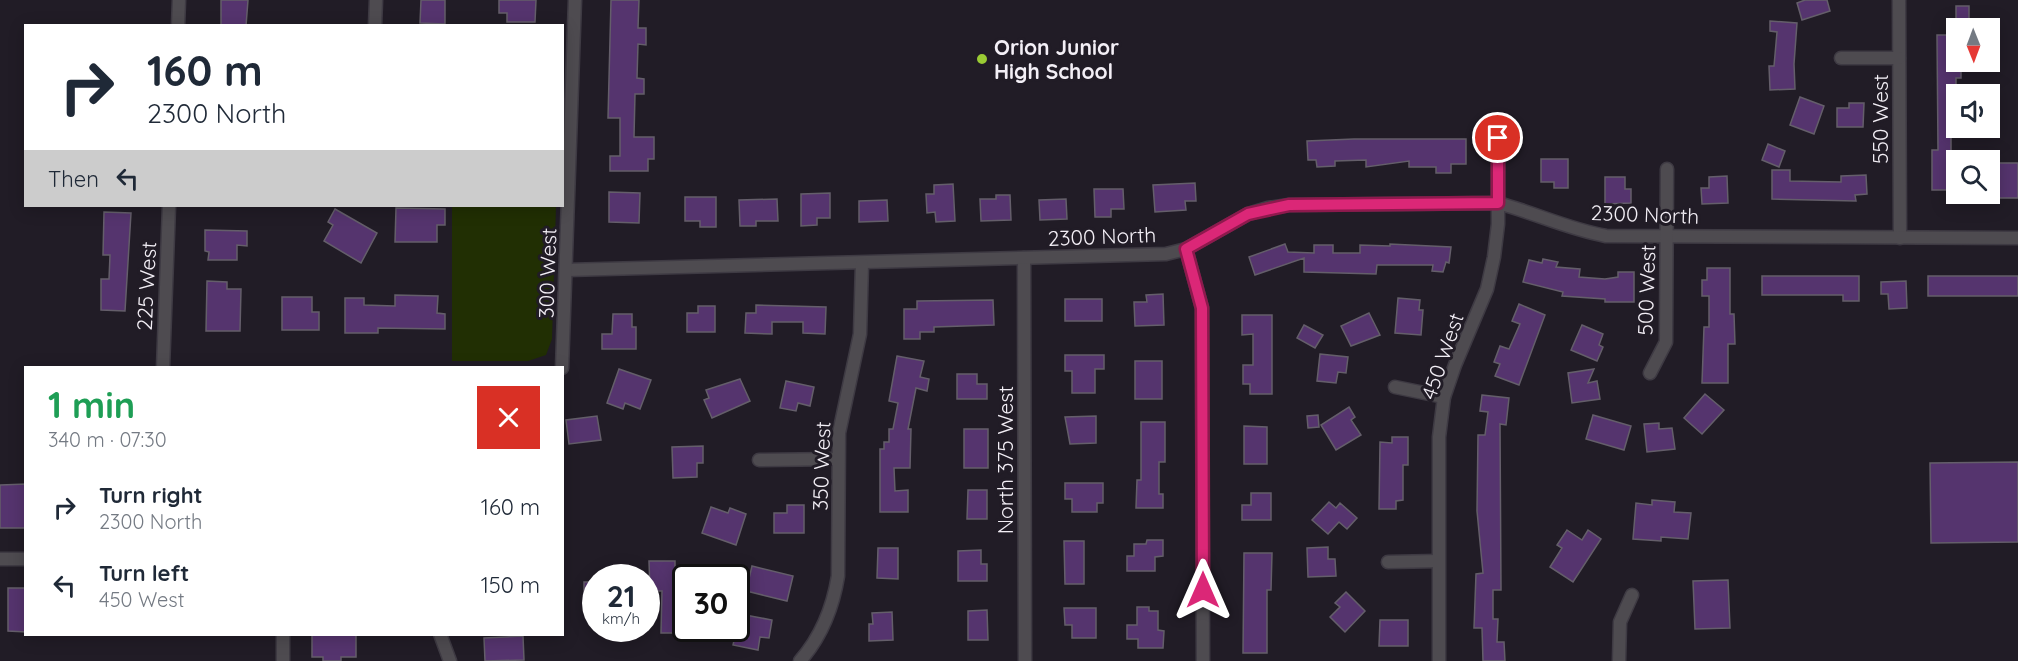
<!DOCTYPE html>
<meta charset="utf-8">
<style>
body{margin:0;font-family:Quicksand,sans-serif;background:#f6f6f7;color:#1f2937;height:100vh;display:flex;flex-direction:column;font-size:22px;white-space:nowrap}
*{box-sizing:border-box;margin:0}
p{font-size:20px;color:#747a83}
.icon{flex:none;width:33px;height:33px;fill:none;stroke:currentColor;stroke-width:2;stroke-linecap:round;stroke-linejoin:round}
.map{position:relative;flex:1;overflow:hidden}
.side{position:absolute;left:24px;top:366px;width:540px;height:270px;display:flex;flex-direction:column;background:#fff;border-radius:0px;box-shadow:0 3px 15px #0003}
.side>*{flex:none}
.guide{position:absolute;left:24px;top:24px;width:540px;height:183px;border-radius:0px;box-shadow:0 3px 15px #0003;background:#fff;color:#1f2937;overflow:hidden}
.needle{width:39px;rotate:179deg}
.buttons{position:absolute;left:1946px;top:18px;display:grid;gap:12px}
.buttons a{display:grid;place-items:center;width:54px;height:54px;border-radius:0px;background:#fff;box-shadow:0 3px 15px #0003;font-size:30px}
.speed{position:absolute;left:582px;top:564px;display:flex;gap:12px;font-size:30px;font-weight:700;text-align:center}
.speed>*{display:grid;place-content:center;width:78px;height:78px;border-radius:50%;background:#fff;box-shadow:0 3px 15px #0003;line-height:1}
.speed small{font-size:15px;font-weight:400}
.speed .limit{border:3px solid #111;border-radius:9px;background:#fff;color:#111}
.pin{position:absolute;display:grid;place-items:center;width:51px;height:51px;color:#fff;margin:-26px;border:3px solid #fff;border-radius:50%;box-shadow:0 2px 6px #0007}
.me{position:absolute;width:66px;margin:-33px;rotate:0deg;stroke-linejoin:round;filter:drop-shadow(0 0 4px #0008)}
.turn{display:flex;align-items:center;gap:21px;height:126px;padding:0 24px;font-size:27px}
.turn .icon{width:78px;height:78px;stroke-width:2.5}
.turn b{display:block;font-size:42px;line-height:51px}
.then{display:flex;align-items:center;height:57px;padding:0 24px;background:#0003;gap:12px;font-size:22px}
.round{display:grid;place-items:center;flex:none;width:63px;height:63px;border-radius:0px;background:#f6f6f7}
.summary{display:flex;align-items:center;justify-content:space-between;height:102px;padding:0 24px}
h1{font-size:36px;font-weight:800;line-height:45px;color:#1e9e55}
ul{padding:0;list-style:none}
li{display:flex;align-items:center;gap:18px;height:78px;padding:0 24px}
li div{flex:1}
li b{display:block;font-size:22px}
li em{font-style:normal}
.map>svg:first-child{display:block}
.green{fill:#212f03}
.building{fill:#55346e;stroke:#645e6a;stroke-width:1.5}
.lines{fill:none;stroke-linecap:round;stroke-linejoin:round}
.minor-casing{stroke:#3e3a43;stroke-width:15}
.minor{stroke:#4e4b50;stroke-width:12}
.route-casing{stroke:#8e194d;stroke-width:15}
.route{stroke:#db2777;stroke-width:10}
.poi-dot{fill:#9acb34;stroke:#211c26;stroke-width:2}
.labels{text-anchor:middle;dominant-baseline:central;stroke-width:6;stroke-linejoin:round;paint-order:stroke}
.poi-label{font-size:21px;font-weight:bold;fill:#f3eff6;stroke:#211c26;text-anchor:start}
.street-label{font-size:21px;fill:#f3eff6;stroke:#211c26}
</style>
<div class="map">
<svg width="2018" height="661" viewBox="0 0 2018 661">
<rect width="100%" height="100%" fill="#211c26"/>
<path class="green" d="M452,206H556L552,339L546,355L528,361H452Z"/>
<g class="building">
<path d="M221,0H248L246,26H221Z"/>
<path d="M421,0H445V24L420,23Z"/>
<path d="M499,0H536L535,22H507V13H499Z"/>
<path d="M611,0H639L638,28H646V45L638,44L637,78L644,79V94H635L634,137H654V159H648V171H610V156H620V118H608Z"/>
<path d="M1805,0H1827L1830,11L1802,20L1797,3Z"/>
<rect x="1956" y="6" width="13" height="13"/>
<path d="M1770,21L1797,23L1794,64L1795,89L1770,90L1769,66H1774L1777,32L1770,31Z"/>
<path d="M1937,35H1956V62H1961V78H1956V134H1951V163H1956V182H1951V190H1932V150H1938Z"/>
<path d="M1800,97L1824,106L1814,134L1790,125Z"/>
<path d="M1849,103H1864L1863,127H1837V108H1849Z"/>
<path d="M1354,139H1466V164H1451V173H1436V167H1409V161L1366,167V160L1335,161V166L1317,167L1316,160H1308L1307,141Z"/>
<path d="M1768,144L1785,151L1779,167L1762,160Z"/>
<path d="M1541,159H1568V188H1554V182H1541Z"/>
<rect x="1996" y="163" width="22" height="35"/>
<path d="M1772,170H1790V181L1841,182V176L1866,175L1867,194L1855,195L1856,201L1772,199Z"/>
<path d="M1727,176L1728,203L1702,204L1701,188H1709V177Z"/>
<path d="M1605,177H1625V189H1631V203L1605,204Z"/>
<path d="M1195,183L1196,201H1185L1186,210L1155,212L1153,185Z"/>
<path d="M953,184L955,221L936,222L935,212L927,213L926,194H934V185Z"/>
<path d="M1094,189H1123L1124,209H1111V217H1095Z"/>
<path d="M609,192L640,193L639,223L609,222Z"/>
<path d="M830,193V218H817V225L801,226V194Z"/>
<path d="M996,195H1010L1011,220L981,221L980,199H996Z"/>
<path d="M685,197H716V227H700V221H685Z"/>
<path d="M777,199L778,221H756V226H740L739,200Z"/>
<path d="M1066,199L1067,219L1040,220L1039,200Z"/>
<path d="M887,200L888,221L859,222V201Z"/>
<path d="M396,208L445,209V225H437V242H395Z"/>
<path d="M335,209L377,233L361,263L324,241L333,225L328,222Z"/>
<path d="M104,212L131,213L125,311L101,310V279H109L110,255H103Z"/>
<path d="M205,230L247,231V246L237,245V260H208L209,252L205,251Z"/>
<path d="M1285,244L1288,252L1314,253V245H1333V253H1360V245L1390,246V244L1451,247L1449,263L1446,262L1443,272L1432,271L1433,265H1377L1376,274L1304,272V258L1255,275L1249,257Z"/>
<path d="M1543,259L1558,262L1556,267L1580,269L1579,277L1605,279L1618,277V272H1634V302H1605V299L1562,296L1563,292L1523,282L1529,260L1542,263Z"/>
<path d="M1707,268H1730V314H1734L1735,344H1728V383H1702L1704,327H1709V296H1702V280H1707Z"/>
<path d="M1762,276H1859V301H1843V295H1762Z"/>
<rect x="1928" y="276" width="90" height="20"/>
<path d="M207,281L227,282V289H241L240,331H206Z"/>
<path d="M1906,281L1907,308L1889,309L1888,294H1881V282Z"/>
<path d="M1163,294L1164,325L1135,326L1134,302H1147L1146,295Z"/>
<path d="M395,295L438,296L437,313L445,314V329L378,328V333H345V298H364V305L395,306Z"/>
<path d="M282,297H312V312H319V330H282Z"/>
<path d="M1398,298L1420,300L1419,310H1423L1421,335L1395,333Z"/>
<rect x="1065" y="299" width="37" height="22"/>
<path d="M993,300L994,325L934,327V332H920V339H904V309H917V301Z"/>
<path d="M1519,304L1545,315L1519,385L1495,376L1500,364L1494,362L1500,346L1509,349L1520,324L1512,321Z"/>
<path d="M756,305L826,307L825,334L803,333V322H772V334L745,333L746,313H756Z"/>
<path d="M698,306H715V332H687V313H698Z"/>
<path d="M1369,313L1380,335L1351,346L1341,326Z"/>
<path d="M613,314H632V327H636V349H602V334H612Z"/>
<path d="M1242,315H1272V394H1250V384H1243V365H1253V334L1242,335Z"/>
<path d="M1304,325L1323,335L1315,348L1297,338Z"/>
<path d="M1582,325L1603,334L1599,345L1603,347L1597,361L1571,350Z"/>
<path d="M1320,354L1348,357L1346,373L1338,372L1336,383L1317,381Z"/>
<path d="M1065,355H1104V369H1095V393H1072V371H1065Z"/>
<path d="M897,356L924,361L920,377L929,379L927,391L916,388L908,429H911L910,468H894L895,491L908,490V512H880V449H884V442H889V429H893L898,403L889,401Z"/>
<rect x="1135" y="361" width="27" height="38"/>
<path d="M619,369L651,380L640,409L625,403L623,409L607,403Z"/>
<path d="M1594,369L1588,383L1597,381L1600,399L1572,403L1568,373Z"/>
<path d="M957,374H977V384H987V399H957Z"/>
<path d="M740,379L750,401L712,418L704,400L709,398L706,390Z"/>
<path d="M786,381L814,387L810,406L798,403L796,411L780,408Z"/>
<path d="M1705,394L1724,410L1702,434L1684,418Z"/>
<path d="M1482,395L1509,398L1506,425L1500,424L1501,590H1493V619H1498L1497,642H1504L1505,661H1483L1482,628H1474L1476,574L1483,573L1477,511L1478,435H1485L1488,412L1480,411Z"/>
<path d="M1349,407L1355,417L1351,420L1361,435L1336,450L1321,425Z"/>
<path d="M1318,415L1319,427L1308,428L1307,416Z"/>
<path d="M1593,415L1631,426L1624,450L1586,439Z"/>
<path d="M597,416L601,440L569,444L566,420Z"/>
<path d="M1096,416V443L1070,444L1065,417Z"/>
<path d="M1141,422H1165V462H1159V494H1163V508H1136L1137,480H1141Z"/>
<path d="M1659,423V429L1672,428L1675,449L1647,452L1644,424Z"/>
<path d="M1244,426L1267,427V464H1244Z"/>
<rect x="964" y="429" width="24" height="39"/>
<path d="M1392,437H1408V465H1403V500L1396,501V509H1379L1380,442L1392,443Z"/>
<path d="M703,446V463H697V477L673,478L672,447Z"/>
<path d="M2018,462V542L1931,543L1930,463Z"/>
<path d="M1065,483H1103V503H1097V512H1072V499H1065Z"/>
<path d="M26,484V528H0V485Z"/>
<path d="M968,490H987V519H967Z"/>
<path d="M1251,493H1271V520H1242V505H1251Z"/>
<path d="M1652,500L1675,502L1674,512L1691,513L1688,539L1661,537V541L1633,539L1636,503L1652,505Z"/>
<path d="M1329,502L1336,508L1340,503L1357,518L1347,529L1339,522L1328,534L1312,520Z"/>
<path d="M787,505H804V533H774V513H787Z"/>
<path d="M711,507L728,513L730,508L746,514L736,545L702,533Z"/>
<path d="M1567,530L1582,540L1588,530L1601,539L1573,582L1550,567L1562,548L1557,545Z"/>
<path d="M1147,540H1163V556L1155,557V571H1127V556H1134V544H1146Z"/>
<path d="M1064,541H1084V584H1065Z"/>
<path d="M1328,547V559H1335L1336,576L1308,577L1307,548Z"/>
<path d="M878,548H898V579L877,578Z"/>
<path d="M981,550V564H987V581H958V551Z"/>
<path d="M1244,553H1272L1271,590H1267V653H1243Z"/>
<path d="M649,561H675V606H686V633H661L662,591H650Z"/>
<path d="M752,566L793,576L787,601L746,591Z"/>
<path d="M1728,580L1730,628L1695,629L1693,581Z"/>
<rect x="584" y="582" width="12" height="30"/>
<path d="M8,588H26V632L8,631Z"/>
<path d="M1346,592L1365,611L1345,632L1330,617L1340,607L1335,603Z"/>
<path d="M1137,607H1149V611H1158V630L1164,631L1163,648H1138V639H1127V625H1137Z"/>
<path d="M1064,608H1096V638H1072V625H1065Z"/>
<path d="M987,610L988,640H968V611Z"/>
<path d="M892,612L893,640L869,641V624H873L872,613Z"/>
<path d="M740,614L772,620L769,638L760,637L758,650L733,645Z"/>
<path d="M1380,620H1408V646H1379Z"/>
<path d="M312,634H356V657H341V661H323V657H312Z"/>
<path d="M523,636L524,660L485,661L484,638Z"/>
</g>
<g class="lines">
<defs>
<g id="minor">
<path d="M1899,0L1900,238"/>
<path d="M178,26L179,0"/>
<path d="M375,26L376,0"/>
<path d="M1841,58H1899"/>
<path d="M1186,249L1202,308L1203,661"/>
<path d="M1024,258L1025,661"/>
<path d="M567,270L1166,254L1186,249L1248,214L1268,208L1289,205L1498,203C1535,213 1568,229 1606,236L2018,238"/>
<path d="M163,368L169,206"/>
<path d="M562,368L575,0"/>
<path d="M1650,373L1666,342L1667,169"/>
<path d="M1395,387L1444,397"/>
<path d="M759,460L838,459"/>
<path d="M0,559H26"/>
<path d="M1388,562L1438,561"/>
<path d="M283,634V661"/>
<path d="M440,634L450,661"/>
<path d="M800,661C821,637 833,607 838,576L839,433L860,334L862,264"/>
<path d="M1439,661V437L1444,397L1455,365L1487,289L1494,257L1498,224V138"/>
<path d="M1619,661L1620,622L1632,595"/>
</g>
</defs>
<use href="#minor" class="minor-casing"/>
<use href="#minor" class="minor"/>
</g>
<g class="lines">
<defs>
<path id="route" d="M1203,590L1202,308L1186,249L1248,214L1289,205L1498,203V138"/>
</defs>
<use href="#route" class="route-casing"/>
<use href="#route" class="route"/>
</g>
<circle class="poi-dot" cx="982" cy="59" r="6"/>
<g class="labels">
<g class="poi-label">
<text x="994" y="47">Orion Junior<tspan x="994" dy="24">High School</tspan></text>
</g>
<g class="street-label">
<text transform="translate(1880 119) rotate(-90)">550 West</text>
<text transform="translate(1645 214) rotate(2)">2300 North</text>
<text transform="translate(1102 236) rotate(-2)">2300 North</text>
<text transform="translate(547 273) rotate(-88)">300 West</text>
<text transform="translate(146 286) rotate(-87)">225 West</text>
<text transform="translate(1646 290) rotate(-88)">500 West</text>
<text transform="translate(1442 356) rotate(-71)">450 West</text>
<text transform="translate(1005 460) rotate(-90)">North 375 West</text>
<text transform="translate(821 466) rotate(-88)">350 West</text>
</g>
</g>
</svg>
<div class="buttons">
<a><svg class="needle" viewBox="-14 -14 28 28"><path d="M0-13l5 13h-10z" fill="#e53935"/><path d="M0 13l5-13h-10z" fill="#747a83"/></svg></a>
<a><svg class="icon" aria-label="sound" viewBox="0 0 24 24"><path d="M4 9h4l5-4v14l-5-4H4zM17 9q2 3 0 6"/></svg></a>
<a><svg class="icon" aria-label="search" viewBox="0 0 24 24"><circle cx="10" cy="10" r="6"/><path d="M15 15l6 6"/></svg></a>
</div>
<div class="speed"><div>21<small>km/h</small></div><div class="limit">30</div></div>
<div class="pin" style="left:1498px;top:138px;background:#d93025"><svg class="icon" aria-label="arrive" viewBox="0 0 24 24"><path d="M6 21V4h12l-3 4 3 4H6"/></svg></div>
<svg class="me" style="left:1203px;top:590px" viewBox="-20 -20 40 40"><path d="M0-17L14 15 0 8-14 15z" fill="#db2777" stroke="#fff" stroke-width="4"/></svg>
<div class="guide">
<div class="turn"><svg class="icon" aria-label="right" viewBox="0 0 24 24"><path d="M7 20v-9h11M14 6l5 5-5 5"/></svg><div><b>160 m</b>2300 North</div></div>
<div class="then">Then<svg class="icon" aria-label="left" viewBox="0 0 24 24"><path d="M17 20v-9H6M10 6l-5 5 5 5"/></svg></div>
</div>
<section class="side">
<div class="summary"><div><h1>1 min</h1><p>340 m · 07:30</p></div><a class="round" style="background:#d93025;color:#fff"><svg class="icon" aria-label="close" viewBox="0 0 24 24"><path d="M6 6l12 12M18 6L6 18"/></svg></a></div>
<ul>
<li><svg class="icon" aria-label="right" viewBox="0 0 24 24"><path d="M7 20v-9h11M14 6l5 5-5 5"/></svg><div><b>Turn right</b><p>2300 North</p></div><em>160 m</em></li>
<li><svg class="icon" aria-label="left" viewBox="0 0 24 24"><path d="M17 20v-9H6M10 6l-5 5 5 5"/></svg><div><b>Turn left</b><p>450 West</p></div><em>150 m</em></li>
</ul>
</section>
</div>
